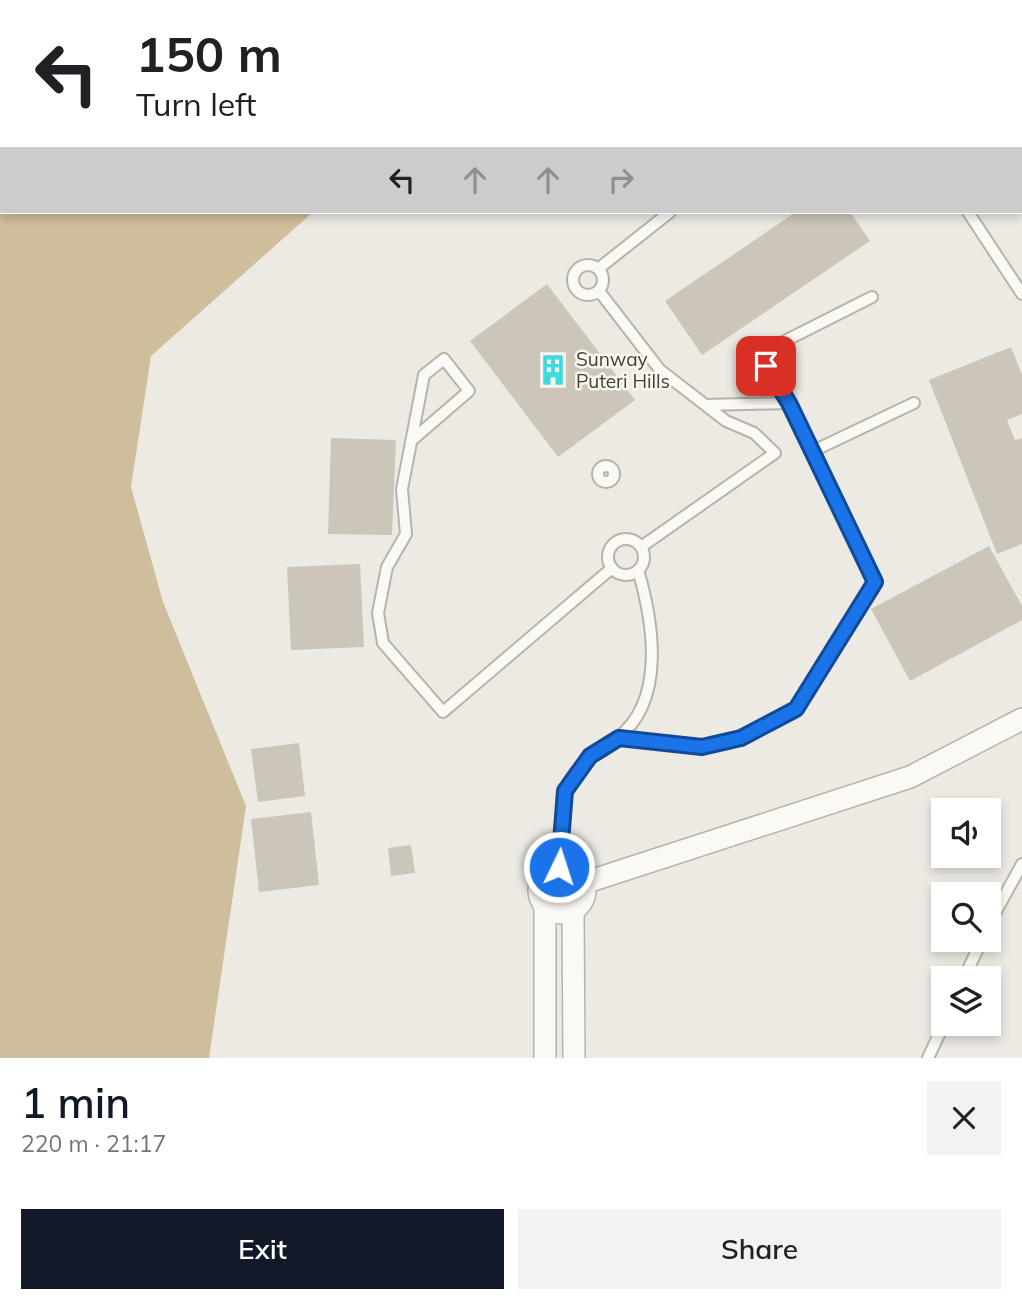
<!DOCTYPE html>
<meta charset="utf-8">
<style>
body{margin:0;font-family:Mulish,sans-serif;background:#f2f2f2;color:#202124;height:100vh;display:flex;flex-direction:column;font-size:26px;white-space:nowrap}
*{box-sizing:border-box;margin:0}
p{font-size:23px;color:#757577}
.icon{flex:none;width:38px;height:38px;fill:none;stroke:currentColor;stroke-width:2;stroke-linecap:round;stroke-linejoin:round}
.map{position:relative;height:1058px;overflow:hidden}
.sheet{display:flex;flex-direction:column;background:#fff;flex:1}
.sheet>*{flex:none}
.banner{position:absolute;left:0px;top:0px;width:1022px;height:214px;box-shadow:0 4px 10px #0003;background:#fff;color:#202124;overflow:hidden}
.buttons{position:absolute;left:931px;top:798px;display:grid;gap:14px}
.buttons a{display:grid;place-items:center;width:70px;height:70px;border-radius:0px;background:#fff;box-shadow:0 4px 10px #0003;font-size:35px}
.pin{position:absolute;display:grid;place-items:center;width:60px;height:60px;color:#fff;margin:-30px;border-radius:14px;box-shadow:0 4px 10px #0006}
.me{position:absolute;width:77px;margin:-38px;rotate:4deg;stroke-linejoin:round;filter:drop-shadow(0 0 5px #0008)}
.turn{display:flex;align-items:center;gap:24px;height:147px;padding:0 21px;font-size:32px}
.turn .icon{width:91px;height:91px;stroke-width:2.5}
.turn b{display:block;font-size:49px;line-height:60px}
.lanes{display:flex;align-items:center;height:66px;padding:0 21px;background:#0003;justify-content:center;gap:35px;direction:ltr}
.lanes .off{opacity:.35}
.round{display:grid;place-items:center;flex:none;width:74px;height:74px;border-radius:0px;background:#f2f2f2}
.head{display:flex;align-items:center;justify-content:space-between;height:119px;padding:0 21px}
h1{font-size:42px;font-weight:600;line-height:52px;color:#111827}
.action{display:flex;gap:14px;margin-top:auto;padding:14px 21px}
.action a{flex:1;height:80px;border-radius:0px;background:#111827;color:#fff;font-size:28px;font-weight:600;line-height:80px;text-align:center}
.action a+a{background:#f2f2f2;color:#202124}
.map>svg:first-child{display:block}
.water{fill:#cfbe9b}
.building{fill:#cbc6b9}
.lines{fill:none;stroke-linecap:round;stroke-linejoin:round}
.service-casing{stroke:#b7b4a7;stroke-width:14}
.minor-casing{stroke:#b7b4a7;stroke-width:24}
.service{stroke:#faf9f6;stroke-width:10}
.minor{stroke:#faf9f6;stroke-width:21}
.route-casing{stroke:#114b97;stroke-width:18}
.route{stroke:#1a73e8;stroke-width:12}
.labels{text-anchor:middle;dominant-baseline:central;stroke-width:5;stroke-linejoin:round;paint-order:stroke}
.poi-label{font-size:19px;fill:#464029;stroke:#f9f7f3;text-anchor:start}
</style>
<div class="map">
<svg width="1022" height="1058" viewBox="0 0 1022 1058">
<rect width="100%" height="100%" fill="#eceae3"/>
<path class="water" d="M0,0H637L2,2V212H313L151,356L131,487L163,602L246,806L209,1058H0Z"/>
<g class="building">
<path d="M796,212H850L870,241L702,355L665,301Z"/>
<path d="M547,284L635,400L558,457L470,341Z"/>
<path d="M1011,347L1022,375V414L1007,420L1015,440L1022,438V544L997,554L929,380Z"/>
<path d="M331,438L396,440L392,535L328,534Z"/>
<path d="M989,546L1022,606V620L910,681L871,609Z"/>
<path d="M360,564L364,647L291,650L287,567Z"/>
<path d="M299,743L305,796L258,802L251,749Z"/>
<path d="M311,812L319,885L259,892L251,819Z"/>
<path d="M411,845L415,873L391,876L388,848Z"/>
</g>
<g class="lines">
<defs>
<g id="service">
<path d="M949,2L951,0"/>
<path d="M968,212L1022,294"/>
<circle cx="588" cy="280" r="15"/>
<path d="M598,269L670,212"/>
<path d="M599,291L660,370L726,421L754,433L775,453L641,547"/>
<circle cx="757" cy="357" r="12"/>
<path d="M767,350L872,297"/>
<path d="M706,405L789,403"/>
<path d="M411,441L469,391L444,359L424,375L402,489L406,534L387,567L378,613L383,643L443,712L612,568"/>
<path d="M811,452L914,403"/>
<circle cx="606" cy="474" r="8"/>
<circle cx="626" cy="557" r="18"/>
<path d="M619,738L702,747L741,738L796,709L875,582L820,465L766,366"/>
<path d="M559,867C561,844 559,814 565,792C572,767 597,753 616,739C667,702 653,621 638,570"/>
<path d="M989,924L1022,864"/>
<path d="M964,978L982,940"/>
<path d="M928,1058L944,1024"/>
</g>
<g id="minor">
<circle cx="562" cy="890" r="23"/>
<path d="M584,883L910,777L1022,719"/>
<path d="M545,907V1058"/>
<path d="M573,911L574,1058"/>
</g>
</defs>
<use href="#service" class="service-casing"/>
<use href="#minor" class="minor-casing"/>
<use href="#service" class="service"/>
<use href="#minor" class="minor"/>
</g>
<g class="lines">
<defs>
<path id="route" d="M559,867L565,791L590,756L619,738L702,747L741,738L796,709L875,582L789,403L766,366"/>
</defs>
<use href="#route" class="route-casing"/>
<use href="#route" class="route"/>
</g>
<defs>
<symbol id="building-bare" viewBox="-9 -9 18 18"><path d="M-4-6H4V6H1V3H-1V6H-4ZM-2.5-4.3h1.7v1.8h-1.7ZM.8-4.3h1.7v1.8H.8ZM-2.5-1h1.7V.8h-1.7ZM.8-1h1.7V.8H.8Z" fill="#3ddcdb" stroke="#f9f7f3" stroke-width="2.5" paint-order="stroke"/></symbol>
</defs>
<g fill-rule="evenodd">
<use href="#building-bare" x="531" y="348" width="44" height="44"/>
</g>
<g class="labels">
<g class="poi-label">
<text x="576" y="359">Sunway<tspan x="576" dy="22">Puteri Hills</tspan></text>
</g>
</g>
</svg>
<div class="buttons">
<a><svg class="icon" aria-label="sound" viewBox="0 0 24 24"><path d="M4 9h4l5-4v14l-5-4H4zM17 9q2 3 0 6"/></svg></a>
<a><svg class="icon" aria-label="search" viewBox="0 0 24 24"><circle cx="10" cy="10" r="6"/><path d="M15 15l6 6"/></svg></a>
<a><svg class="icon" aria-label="layers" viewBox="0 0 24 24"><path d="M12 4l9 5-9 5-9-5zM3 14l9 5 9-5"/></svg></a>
</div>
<div class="pin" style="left:766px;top:366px;background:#d93025"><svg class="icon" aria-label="arrive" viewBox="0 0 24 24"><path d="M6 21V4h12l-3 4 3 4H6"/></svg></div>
<svg class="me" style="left:559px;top:867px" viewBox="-20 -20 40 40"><circle r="17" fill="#1a73e8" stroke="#fff" stroke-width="3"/><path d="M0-11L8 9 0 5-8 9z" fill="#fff"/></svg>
<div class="banner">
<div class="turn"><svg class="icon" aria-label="left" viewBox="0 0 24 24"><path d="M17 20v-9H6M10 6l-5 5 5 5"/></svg><div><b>150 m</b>Turn left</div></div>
<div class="lanes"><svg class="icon" aria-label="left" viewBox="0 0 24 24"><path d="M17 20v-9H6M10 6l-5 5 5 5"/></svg><svg class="icon off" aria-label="ahead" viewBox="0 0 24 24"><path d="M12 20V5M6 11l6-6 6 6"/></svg><svg class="icon off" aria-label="ahead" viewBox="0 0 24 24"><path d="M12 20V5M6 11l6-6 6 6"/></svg><svg class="icon off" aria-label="right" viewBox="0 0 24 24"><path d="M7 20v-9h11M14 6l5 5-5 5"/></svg></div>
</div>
</div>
<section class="sheet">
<div class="head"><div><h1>1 min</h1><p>220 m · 21:17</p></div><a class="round"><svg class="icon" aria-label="close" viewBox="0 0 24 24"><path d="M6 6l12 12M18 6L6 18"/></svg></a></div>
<div class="action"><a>Exit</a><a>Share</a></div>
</section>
